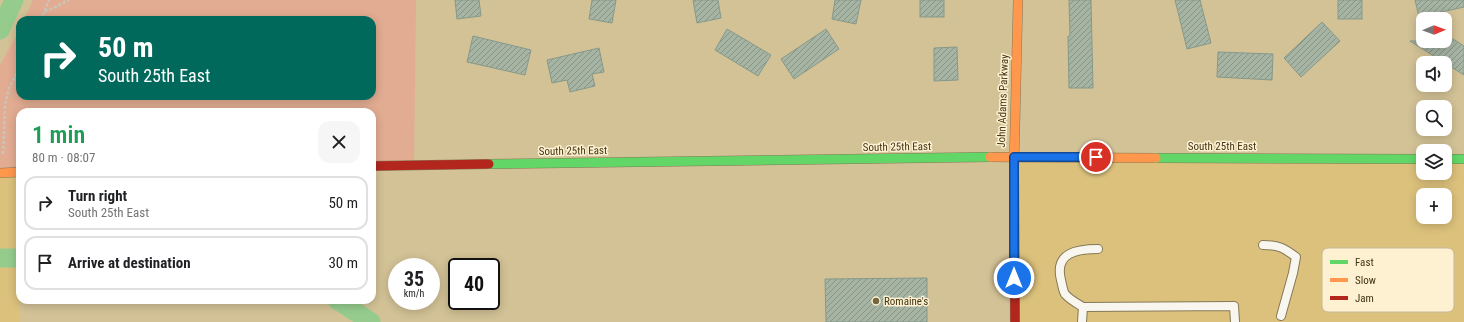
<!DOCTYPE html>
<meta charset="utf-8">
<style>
body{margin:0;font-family:"Roboto Condensed",sans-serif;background:#f6f6f6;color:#202124;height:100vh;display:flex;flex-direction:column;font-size:15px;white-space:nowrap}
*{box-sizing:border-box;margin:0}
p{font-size:13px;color:#757577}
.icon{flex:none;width:22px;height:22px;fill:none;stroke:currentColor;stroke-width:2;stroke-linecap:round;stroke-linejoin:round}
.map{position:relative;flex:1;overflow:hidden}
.side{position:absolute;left:16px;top:108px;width:360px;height:196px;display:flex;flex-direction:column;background:#fff;border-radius:12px;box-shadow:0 2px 10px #0003}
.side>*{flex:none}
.guide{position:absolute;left:16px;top:16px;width:360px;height:84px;border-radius:12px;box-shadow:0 2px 10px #0003;background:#00695c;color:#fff;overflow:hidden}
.needle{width:26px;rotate:89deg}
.tools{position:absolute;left:1416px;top:12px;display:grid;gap:8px}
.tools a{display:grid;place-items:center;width:36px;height:36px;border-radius:8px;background:#fff;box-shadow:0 2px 10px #0003;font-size:20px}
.speed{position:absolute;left:388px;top:258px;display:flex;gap:8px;font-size:20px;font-weight:700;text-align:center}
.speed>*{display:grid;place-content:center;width:52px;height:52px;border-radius:50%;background:#fff;box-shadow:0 2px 10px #0003;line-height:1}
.speed small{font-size:10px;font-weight:400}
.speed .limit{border:2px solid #111;border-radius:6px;background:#fff;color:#111}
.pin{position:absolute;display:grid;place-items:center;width:34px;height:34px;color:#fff;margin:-17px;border:2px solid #fff;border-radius:50%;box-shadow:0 1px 4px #0007}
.me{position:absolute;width:44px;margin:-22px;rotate:0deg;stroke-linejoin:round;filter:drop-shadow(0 0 3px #0008)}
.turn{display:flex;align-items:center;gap:14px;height:84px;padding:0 16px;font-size:18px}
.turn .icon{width:52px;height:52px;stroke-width:2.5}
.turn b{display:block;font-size:28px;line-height:34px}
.round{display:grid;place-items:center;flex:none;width:42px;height:42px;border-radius:12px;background:#f6f6f6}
.head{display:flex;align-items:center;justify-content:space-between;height:68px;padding:0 16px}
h1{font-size:24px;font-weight:600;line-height:30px;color:#1e9e55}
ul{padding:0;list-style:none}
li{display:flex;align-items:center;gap:12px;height:54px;margin:0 8px 6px;padding:0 8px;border:2px solid #e0e0e0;border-radius:12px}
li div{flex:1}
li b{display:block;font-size:15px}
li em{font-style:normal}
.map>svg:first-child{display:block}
.built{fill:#dcc17c;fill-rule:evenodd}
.green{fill:#e2ac92}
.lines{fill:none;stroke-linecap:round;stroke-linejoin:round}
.canal{stroke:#95cc8e;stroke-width:19}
.building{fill:url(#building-hatch);stroke:#879989}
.lane-casing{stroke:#857957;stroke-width:10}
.fast-casing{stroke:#857957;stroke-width:10}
.slow-casing{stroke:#857957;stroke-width:10}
.jam-casing{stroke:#857957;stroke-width:10}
.path{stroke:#cac5b8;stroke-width:2.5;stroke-dasharray:3 2;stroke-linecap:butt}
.lane{stroke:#f8f6ef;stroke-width:8}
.fast{stroke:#63d668;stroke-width:9}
.slow{stroke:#ff974d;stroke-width:9}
.jam{stroke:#b3261e;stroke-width:9}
.route-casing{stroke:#114b97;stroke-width:10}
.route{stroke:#1a73e8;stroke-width:7}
.poi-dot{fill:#756641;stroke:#fdf1d2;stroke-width:1.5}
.labels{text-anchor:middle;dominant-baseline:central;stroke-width:3;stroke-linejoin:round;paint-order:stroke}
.street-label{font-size:11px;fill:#423513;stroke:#fdf1d2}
.poi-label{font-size:11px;fill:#423513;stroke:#fdf1d2;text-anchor:start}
.key{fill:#fdf1d2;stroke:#c5b999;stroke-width:1}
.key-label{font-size:11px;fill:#423513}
</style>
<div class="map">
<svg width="1464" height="322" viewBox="0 0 1464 322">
<defs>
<pattern id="building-hatch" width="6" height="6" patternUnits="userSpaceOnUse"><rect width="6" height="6" fill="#a6b4a4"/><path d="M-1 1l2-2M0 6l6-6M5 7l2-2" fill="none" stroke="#899384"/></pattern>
</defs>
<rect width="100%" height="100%" fill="#d3c296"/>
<g class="built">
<path d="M1014,157L1423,159V173H1445V159H1464V322H1015ZM1423,195H1445V217H1423Z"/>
<path d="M18,172L19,322H0V173Z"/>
</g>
<path class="green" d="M33,0H416L414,165L372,166V112H20V172L0,173V65L20,29V96H372V20H24Z"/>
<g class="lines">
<g class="canal">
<path d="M0,30L14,0"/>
<path d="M0,258H20"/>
<path d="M337,300L371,322"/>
</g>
</g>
<g class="building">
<path d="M455,0H479L481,16L457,19Z"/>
<path d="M592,0H616L612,23L589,19Z"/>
<path d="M693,0H718L721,18L697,23Z"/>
<path d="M835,0H861L856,24L832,19Z"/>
<rect x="920" y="0" width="24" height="17"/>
<path d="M1069,0H1091L1093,88H1069L1068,36H1070Z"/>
<path d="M1175,0H1200L1211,43L1187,49Z"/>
<rect x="1338" y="0" width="24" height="19"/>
<path d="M1415,0H1464V7L1419,17Z"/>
<path d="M1322,22L1340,41L1301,77L1284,58Z"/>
<path d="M727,29L771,55L758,76L715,50Z"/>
<path d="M826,29L839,49L794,79L781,59Z"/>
<path d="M1445,34L1464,46V75L1410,41H1445Z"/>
<path d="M473,36L531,50L525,75L467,62Z"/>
<path d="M957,47L958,80L934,81V48Z"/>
<path d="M599,48L604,72L592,74L595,86L570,92L567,80L552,83L547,60Z"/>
<path d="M1218,52L1273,54L1272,80L1217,77Z"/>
<path d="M927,278V322H826L825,279Z"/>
</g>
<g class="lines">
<defs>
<g id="lane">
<path d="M1263,245C1279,245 1284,248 1296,257L1293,273L1281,316"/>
<path d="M1098,249C1078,249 1054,252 1061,280C1062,284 1063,291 1065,294C1070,300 1078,304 1083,307L1234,306L1235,322"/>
<path d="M1082,322L1083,307"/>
</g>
<g id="fast">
<path d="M1156,158L1423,159"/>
<path d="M1445,159H1464"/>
<path d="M489,164L990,157"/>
</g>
<g id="slow">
<path d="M990,157L1156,158"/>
<path d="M1014,168L1018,0"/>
<path d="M0,173L20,172"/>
</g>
<g id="jam">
<path d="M372,166L489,164"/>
<path d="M1014,168L1015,322"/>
</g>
</defs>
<use href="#lane" class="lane-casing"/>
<use href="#fast" class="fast-casing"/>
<use href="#slow" class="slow-casing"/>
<use href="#jam" class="jam-casing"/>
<g class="path">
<path d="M45,12L69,0"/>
<path d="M41,20L49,0"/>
<path d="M3,154L5,105L9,89L20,66"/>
</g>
<use href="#lane" class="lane"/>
<use href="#fast" class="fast"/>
<use href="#slow" class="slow"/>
<use href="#jam" class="jam"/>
</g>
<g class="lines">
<defs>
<path id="route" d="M1014,278V157H1096"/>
</defs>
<use href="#route" class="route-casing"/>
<use href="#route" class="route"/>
</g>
<circle class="poi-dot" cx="876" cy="301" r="4"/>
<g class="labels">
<g class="street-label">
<text transform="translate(1003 101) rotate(-88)">John Adams Parkway</text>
<text x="1222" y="146">South 25th East</text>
<text transform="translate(897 147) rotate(-1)">South 25th East</text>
<text transform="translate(573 151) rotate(-1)">South 25th East</text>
</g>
<g class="poi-label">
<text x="884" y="301">Romaine's</text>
</g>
</g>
<rect x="1322" y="248" width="132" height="64" rx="6" class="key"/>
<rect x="1330" y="260" width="18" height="4" fill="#63d668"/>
<rect x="1330" y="278" width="18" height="4" fill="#ff974d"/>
<rect x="1330" y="296" width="18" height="4" fill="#b3261e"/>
<g class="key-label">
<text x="1355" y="266">Fast</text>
<text x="1355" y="284">Slow</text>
<text x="1355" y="302">Jam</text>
</g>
</svg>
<div class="tools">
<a><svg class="needle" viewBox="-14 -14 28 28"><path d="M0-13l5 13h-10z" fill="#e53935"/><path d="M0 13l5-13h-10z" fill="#757577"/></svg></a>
<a><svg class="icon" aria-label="sound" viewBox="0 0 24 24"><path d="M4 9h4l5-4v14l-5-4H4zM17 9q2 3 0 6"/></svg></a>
<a><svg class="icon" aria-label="search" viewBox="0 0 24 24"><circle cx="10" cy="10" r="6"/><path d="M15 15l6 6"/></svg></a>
<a><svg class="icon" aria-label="layers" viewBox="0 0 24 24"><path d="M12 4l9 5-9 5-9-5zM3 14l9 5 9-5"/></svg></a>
<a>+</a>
</div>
<div class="speed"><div>35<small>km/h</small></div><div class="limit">40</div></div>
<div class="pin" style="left:1096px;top:157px;background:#d93025"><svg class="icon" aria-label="arrive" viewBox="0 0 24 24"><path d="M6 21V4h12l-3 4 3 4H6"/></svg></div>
<svg class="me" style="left:1014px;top:278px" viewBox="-20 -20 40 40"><circle r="17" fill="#1a73e8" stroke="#fff" stroke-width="3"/><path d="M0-11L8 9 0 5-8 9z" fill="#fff"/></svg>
<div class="guide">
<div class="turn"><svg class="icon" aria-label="right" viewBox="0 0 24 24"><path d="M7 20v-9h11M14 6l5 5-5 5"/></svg><div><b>50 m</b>South 25th East</div></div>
</div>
<section class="side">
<div class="head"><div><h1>1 min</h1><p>80 m · 08:07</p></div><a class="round"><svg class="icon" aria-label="close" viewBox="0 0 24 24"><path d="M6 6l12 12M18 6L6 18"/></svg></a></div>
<ul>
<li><svg class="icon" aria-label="right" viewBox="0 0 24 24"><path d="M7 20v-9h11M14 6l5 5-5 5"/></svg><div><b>Turn right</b><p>South 25th East</p></div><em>50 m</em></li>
<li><svg class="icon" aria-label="arrive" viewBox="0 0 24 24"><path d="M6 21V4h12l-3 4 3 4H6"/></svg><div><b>Arrive at destination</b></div><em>30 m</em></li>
</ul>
</section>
</div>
